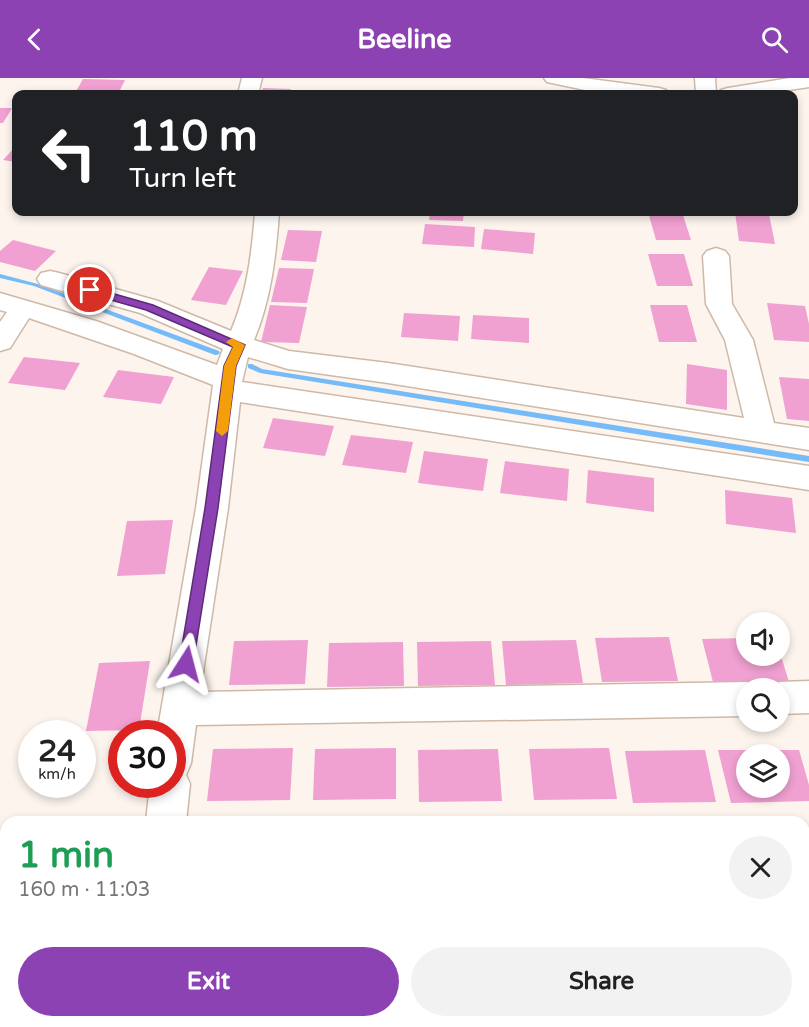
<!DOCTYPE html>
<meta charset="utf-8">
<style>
body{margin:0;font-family:"Varela Round",sans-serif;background:#f2f2f2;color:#222;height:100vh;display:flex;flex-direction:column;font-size:22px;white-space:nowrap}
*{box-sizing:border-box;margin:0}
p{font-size:20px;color:#767676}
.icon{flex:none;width:33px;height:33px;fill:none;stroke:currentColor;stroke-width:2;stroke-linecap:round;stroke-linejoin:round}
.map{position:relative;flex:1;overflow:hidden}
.drawer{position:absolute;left:0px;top:738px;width:810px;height:212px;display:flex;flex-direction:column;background:#fff;border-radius:18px 18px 0 0;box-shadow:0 3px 9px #0003}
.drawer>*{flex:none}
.guide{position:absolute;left:12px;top:12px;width:786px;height:126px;border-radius:12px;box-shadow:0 3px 9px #0003;background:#202124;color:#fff;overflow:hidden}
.buttons{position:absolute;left:736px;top:534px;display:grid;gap:12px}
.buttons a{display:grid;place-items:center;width:54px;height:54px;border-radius:50%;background:#fff;box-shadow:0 3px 9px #0003;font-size:30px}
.speed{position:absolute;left:18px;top:642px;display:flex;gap:12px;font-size:30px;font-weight:700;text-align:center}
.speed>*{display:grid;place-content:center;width:78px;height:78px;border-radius:50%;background:#fff;box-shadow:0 3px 9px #0003;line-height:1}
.speed small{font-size:15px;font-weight:400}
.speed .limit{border:9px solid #d22;background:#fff;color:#111}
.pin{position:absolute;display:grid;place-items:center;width:51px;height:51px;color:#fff;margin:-26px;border:3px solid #fff;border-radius:50%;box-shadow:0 2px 6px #0007}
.me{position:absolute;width:66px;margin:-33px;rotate:9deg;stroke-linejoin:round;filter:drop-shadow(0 0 4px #0008)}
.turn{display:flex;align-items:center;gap:21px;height:126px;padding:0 18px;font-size:27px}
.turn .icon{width:78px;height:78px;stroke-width:2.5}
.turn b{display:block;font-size:42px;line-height:51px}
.round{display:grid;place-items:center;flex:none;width:63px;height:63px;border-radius:32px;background:#f2f2f2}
.headline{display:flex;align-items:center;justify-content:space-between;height:102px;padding:0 18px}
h1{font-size:36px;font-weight:800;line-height:45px;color:#1e9e55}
.action{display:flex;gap:12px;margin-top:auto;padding:12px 18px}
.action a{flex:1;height:69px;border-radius:36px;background:#8d42b4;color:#fff;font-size:24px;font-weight:800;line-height:69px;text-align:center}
.action a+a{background:#f2f2f2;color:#222}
header{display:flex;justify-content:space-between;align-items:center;height:78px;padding:0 18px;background:#8d42b4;color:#fff;font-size:27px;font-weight:800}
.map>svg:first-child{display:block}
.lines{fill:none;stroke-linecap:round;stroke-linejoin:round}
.stream{fill:#74bbf8;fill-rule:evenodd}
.building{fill:#f0a0d1;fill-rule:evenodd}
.street-casing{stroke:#ceb9a8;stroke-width:3}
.street{fill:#fff;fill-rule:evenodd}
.route{fill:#8d42b4;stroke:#5c2b75;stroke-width:1.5}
.slow{fill:#f59e0b}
</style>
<header><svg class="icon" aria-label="back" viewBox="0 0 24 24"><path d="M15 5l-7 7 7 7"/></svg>Beeline<svg class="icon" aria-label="search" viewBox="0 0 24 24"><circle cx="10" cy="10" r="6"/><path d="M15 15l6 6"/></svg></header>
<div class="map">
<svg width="809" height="949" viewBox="0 0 809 949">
<rect width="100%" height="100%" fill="#fcf4ed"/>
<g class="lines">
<g class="stream">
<path d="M0,196L38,206L219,273L220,275L217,277H215L34,208L0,200Z"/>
<path d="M248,286H252L262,291L809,378V384L260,295L248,290Z"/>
</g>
</g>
<g class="building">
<path d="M83,1L125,2L118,16L75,15Z"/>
<path d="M263,10L291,11L290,16H260Z"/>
<path d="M0,30H12L3,45H0Z"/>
<path d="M16,68V84L3,82Z"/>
<path d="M214,134H248L246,138L213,136Z"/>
<path d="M430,134H464L463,143L429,142Z"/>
<path d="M648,134H682L691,162H656Z"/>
<path d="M735,134L769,136L775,166L739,163Z"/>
<path d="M425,146L475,149L474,169L422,166Z"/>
<path d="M484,151L535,155L533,176L481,171Z"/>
<path d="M288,152L322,153L316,184L281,182Z"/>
<path d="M13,162L56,173L35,193L0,184V173Z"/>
<path d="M648,176H684L693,208H657Z"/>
<path d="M209,189L243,193L226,227L191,222Z"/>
<path d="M279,190L314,191L307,225L271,224Z"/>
<path d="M767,225L805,228L809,246V264L774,262Z"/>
<path d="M270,227L307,229L299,265L261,264Z"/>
<path d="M650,227H687L697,264H659Z"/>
<path d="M404,235L460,238L458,263L401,259Z"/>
<path d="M473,237L529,240V265L471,261Z"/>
<path d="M24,279L80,285L65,312L8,305Z"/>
<path d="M687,286L727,292V332L686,326Z"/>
<path d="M118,292L174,299L161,326L103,319Z"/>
<path d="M779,299L809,301V343L787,341Z"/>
<path d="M273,340L334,348L325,378L263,370Z"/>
<path d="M351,357L413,364L406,395L342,387Z"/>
<path d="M424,373L488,381L483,413L418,405Z"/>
<path d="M505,383L569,391L567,423L500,415Z"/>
<path d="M588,392L654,400V434L586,425Z"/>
<path d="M725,412L792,420L796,455L726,446Z"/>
<path d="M173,442L165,496L117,498L127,443Z"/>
<path d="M669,559L678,603L602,604L595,560Z"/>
<path d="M747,560V578H781L789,604H713L702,561Z"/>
<path d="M308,562L305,606L229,607L234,563Z"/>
<path d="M576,562L583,605L506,607L502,563Z"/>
<path d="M491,563L495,607L418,608L417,564Z"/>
<path d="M403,564L404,608L327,609L329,565Z"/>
<path d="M150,583L139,652L86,653L99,585Z"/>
<path d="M293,670L290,722L207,723L213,671Z"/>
<path d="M396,670V721L313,722L315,671Z"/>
<path d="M609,670L617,721L534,722L529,671Z"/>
<path d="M498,671L502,723L419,724L418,672Z"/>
<path d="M705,672L716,724L633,725L625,673Z"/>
<path d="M718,672H799L809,707V723L731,725ZM747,676H780V710H747Z"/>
<path d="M804,924H809V949H784L783,944H804Z"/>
<path d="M28,944H92L91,949H27Z"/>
<path d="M176,944H273L272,949H176Z"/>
<rect x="312" y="944" width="96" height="5"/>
<path d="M428,944H524L525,949H429Z"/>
<rect x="540" y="944" width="96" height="5"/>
</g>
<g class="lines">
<defs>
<g id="street">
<path d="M242,0H262L258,16H238Z"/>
<path d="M544,0H583L659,10L666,12L669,16H604L547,4Z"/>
<path d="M695,0H715L716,16H696Z"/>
<path d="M790,0H809V9L763,16H718L721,12L728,10Z"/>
<path d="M255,134H279C276,178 271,221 254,262L289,273L388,285L744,340L725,262L706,226L703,178L707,173L716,170L725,173L729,178L732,226L753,262L774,345L809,350V372L388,305L288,291L248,279L242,304L809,388V412L240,324L228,430L200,614L747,604L761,610H747V638L196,647L191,685L186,697L190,706L186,744H146L150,706H172V656H157L196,430L213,307L134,276L29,240L10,270L0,273V244L7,234L0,232V215L96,243L217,287L223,271L140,235L41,207L37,201L41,195L50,193L59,195L158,223L231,253C247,216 252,174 255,134Z"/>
<path d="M809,603V635L780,636V610H766L767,608L780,604Z"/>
<path d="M120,944H166L165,949H119Z"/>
</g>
</defs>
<use href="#street" class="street-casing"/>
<use href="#street" class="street"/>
</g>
<path class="route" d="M90,209L153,227L245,267L236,288L218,430L193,586L191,591L186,593L181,591L179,586L205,430L224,288L233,269L146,232L86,215L85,212Z"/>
<path class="slow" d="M232,260L245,267L236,288L228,353L222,358L216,353L224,288L233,269L226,264Z"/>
</svg>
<div class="buttons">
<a><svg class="icon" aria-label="sound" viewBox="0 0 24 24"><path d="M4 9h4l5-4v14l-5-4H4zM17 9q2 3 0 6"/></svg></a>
<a><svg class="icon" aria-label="search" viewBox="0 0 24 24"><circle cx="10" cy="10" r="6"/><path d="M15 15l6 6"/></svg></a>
<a><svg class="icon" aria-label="layers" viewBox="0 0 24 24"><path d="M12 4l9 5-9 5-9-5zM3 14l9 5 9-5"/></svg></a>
</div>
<div class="speed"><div>24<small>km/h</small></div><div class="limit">30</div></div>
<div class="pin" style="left:90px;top:212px;background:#d93025"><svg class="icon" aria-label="arrive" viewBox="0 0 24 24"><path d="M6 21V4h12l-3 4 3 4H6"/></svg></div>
<svg class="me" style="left:186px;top:586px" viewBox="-20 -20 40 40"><path d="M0-17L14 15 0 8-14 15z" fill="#8d42b4" stroke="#fff" stroke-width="4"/></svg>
<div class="guide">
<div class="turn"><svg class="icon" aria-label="left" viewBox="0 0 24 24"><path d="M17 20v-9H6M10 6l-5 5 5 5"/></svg><div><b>110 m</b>Turn left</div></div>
</div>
<section class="drawer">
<div class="headline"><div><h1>1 min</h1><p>160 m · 11:03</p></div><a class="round"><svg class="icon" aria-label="close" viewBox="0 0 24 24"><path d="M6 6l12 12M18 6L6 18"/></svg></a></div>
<div class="action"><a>Exit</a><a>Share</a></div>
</section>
</div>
